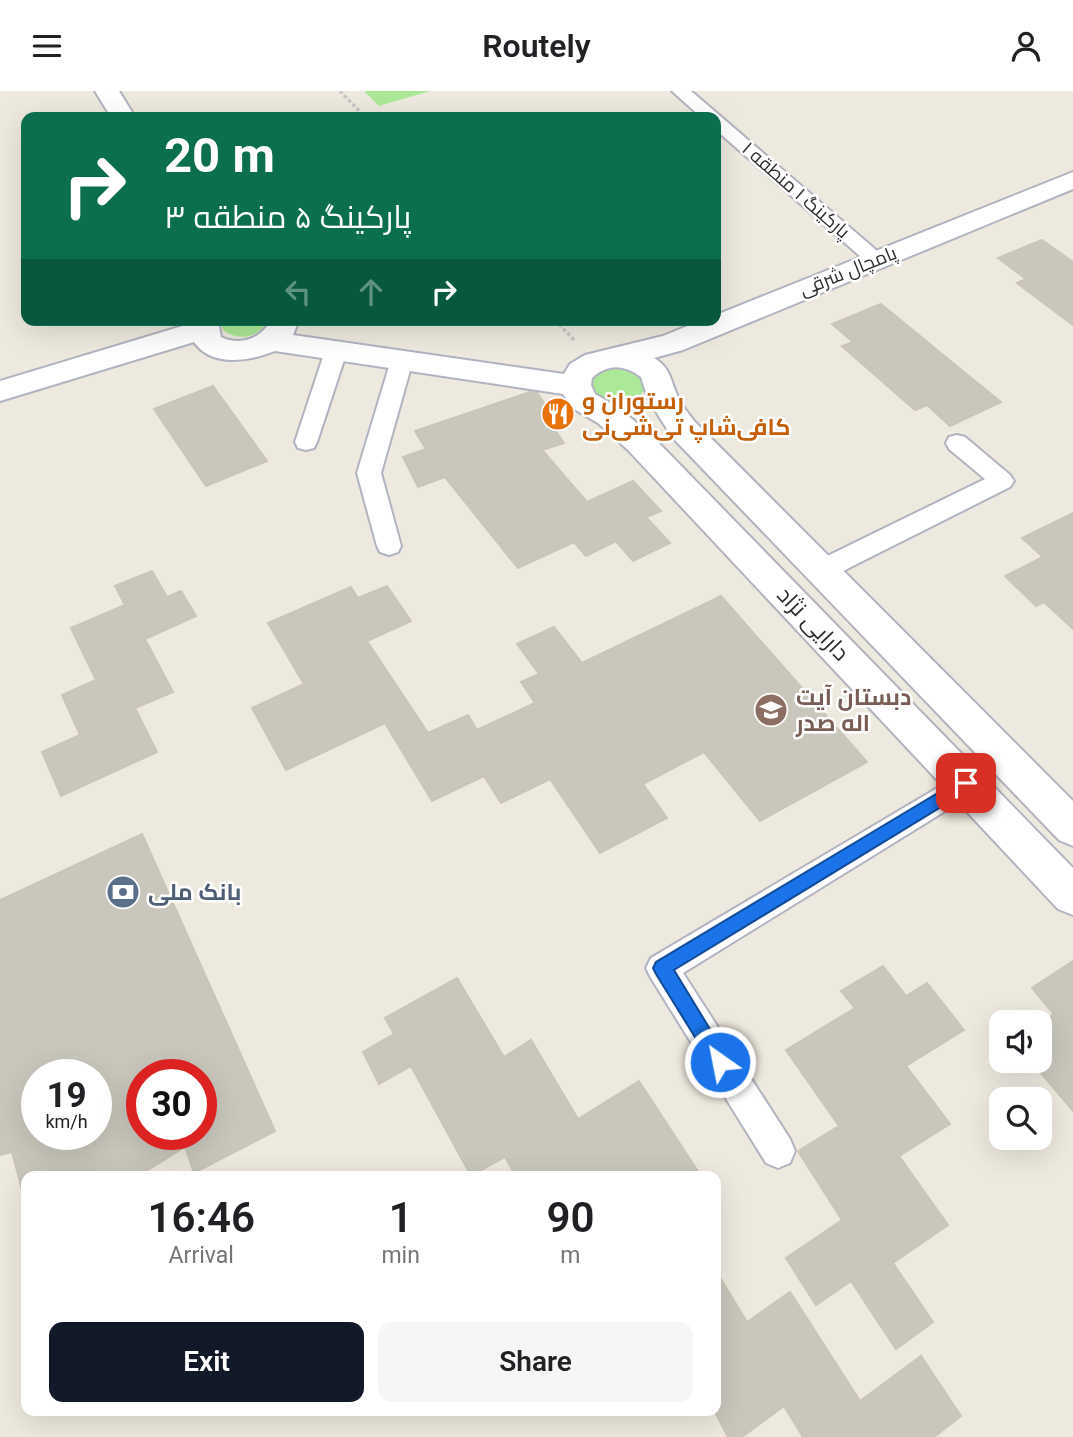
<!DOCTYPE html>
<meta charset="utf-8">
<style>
body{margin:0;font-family:Roboto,Cairo,sans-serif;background:#f6f6f6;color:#202124;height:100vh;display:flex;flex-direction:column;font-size:26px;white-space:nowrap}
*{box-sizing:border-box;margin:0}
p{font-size:23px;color:#757577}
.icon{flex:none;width:38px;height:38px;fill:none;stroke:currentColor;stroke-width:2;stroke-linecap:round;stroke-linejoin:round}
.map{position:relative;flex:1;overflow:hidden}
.sheet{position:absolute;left:21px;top:1080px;width:700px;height:245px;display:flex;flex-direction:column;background:#fff;border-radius:14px;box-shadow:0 7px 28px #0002}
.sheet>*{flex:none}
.guide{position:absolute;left:21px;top:21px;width:700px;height:214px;border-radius:14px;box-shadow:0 7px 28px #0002;background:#0b6e4f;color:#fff;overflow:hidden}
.fabs{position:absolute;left:989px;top:919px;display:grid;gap:14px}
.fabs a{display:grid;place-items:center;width:63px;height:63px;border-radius:14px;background:#fff;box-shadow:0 7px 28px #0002;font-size:35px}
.speed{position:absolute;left:21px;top:968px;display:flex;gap:14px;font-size:35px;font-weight:700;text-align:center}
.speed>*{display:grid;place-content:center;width:91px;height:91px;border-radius:50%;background:#fff;box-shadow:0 7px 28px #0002;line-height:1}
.speed small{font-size:18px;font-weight:400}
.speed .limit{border:10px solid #d22;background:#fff;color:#111}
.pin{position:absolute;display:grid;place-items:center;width:60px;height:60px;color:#fff;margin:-30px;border-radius:14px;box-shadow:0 4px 10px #0006}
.me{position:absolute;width:77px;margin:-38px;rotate:327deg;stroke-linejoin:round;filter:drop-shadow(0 0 5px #0008)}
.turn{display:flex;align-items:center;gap:24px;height:147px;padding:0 28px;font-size:32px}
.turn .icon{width:91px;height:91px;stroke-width:2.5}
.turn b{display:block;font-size:49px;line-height:60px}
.lanes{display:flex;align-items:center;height:66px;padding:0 28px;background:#0003;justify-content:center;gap:35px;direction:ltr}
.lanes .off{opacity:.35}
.eta{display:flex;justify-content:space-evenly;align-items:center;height:119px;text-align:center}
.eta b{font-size:42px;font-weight:600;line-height:49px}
.cta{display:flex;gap:14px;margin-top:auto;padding:14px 28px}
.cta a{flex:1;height:80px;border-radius:14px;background:#111827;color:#fff;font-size:28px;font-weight:600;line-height:80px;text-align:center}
.cta a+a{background:#f6f6f6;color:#202124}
header{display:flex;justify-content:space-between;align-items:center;height:91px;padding:0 28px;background:#fff;font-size:32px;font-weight:600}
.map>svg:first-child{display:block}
.green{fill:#abe897}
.building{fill:#c9c7bc;stroke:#cac5b7;stroke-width:2;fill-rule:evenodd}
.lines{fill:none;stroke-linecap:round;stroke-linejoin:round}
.street-casing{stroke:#b2b3c0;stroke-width:4}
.secondary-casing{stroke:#b2b3c0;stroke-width:4}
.path{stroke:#c8c8c8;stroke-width:3.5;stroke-dasharray:3.5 2.5;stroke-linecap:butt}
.street{fill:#fff;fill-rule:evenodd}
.secondary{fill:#fff;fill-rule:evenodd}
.route{fill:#1a73e8;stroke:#114b97;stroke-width:2}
.labels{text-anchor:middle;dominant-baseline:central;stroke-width:5;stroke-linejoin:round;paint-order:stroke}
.far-street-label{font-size:19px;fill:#2c2c2c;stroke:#fff}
.food-label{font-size:23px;font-weight:bold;fill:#c56008;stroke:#fff;text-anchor:start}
.street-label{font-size:23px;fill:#2c2c2c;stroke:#fff}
.education-label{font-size:23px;font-weight:bold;fill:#785e54;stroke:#fff;text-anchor:start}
.service-label{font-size:23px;font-weight:bold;fill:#4e5e75;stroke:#fff;text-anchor:start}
</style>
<header><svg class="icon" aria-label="menu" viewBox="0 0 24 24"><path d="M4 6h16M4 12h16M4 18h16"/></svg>Routely<svg class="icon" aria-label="person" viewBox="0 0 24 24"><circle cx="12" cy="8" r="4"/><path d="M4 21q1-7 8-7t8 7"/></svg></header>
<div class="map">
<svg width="1073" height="1346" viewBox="0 0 1073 1346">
<rect width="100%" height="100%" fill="#eee9de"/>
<g class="green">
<path d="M364,0H430L379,15Z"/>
<path d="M224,229H265L266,231C259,247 238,250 224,240L222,236Z"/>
<path d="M616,276C629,278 642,280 646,295L640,306C625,315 607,314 594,301C587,285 601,278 616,276Z"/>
</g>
<g class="building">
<path d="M1042,149L1073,171V234L1017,192L1026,188L998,167Z"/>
<path d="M881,213L959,277L1001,311L950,335L927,314L915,319L842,255L853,251L832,233Z"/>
<path d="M213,295L267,370L206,395L154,318Z"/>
<path d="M530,301L537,302L562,337L555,339L564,352L542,359L587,411L633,390L661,420L646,426L670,452L633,470L616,450L586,465L574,451L518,477L445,386L418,396L403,366L426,358L415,340Z"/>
<path d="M1073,422V538L1044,511L1036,515L1005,485L1043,466L1022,447Z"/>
<path d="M152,480L167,506L181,500L196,525L145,548L173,601L135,617L157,661L61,705L42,661L80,644L62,604L96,589L71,537L125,514L115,495Z"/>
<path d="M387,495L411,530L367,550L428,642L468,624L477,639L535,612L521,591L539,583L517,553L554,536L582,572L721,505L867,671L760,730L704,661L643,693L667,727L600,762L550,688L501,712L484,685L432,710L385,632L286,679L252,617L304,593L268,532L351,496L358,507Z"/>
<path d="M142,743L275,1040L194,1082L185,1056L138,1085H26V1114L12,1061L0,1064V809ZM37,984H96V1043H37ZM142,984H201V1043H142Z"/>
<path d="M1073,870V1020L1040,981V933L1054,923L1032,897Z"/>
<path d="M883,875L906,905L927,892L964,939L906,975L950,1033L899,1065L948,1134L893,1172L933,1231L896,1258L851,1190L816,1214L786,1167L842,1129L798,1060L839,1035L786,959L855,917L841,900Z"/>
<path d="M457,887L504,966L531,949L578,1028L639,990L701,1085H516L505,1066L471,1085L411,975L379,993L363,961L394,943L385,927Z"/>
<path d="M716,1180L747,1231L790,1201L860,1310L921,1265L961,1325L934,1346H803L784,1315L742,1346H728L716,1323Z"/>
</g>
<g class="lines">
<defs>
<g id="street">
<path d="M672,0H691L883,165L886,169L883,173H869L716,39V26H701Z"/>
<path d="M336,253L344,255L347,260L317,351L314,357L306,359L298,357L295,351L325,260L328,255Z"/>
<path d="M402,262L410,264L413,269L381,382L401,455L398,461L389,464L380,461L377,455L357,382L391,269L394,264Z"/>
<path d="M957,344L965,346L1010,384L1014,390L1010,396L829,487L820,489L811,487L808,480L811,473L985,388L949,358L946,352L949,346Z"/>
<path d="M966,680L976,683L980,692L976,701L683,882L790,1048L795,1060L790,1072L778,1077L766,1072L651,887L646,877L651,867Z"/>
</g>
<g id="secondary">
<path d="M95,0H119L135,26H111Z"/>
<path d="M1073,81V98L683,259L654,267C671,277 670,289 678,306C681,314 689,323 694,330L1073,710V755L1059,749L672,346L648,308L641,286C624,274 609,272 592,287L591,294L595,303L620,318L650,343L1073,777V824L1058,818L628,359L598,332L574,318L563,303L275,260C250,270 212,277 194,251L0,310V290L189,233L190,229H218L221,246C240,255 261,248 271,229H299L293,244L564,283L570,273L585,264L663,245L702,229H716V224Z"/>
</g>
</defs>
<use href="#street" class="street-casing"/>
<use href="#secondary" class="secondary-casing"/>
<g class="path">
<path d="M340,0L365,26"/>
<path d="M555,229L574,249"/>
</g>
<use href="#street" class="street"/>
<use href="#secondary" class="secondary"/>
</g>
<path class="route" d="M966,685L972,687L974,692L972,697L674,879L730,971L727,977L720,980L714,977L656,883L653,877L656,871Z"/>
<defs>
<symbol id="restaurant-disc" viewBox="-11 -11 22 22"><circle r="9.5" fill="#e8710a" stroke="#fff"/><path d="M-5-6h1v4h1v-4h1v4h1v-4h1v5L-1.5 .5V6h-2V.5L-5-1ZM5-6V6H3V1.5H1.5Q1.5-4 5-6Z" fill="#fff"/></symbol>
<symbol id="school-disc" viewBox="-11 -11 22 22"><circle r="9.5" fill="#8d6e63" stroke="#fff"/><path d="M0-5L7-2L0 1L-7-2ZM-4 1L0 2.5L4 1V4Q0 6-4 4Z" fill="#fff"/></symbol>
<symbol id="bank-disc" viewBox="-11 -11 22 22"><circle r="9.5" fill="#5c6f8a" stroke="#fff"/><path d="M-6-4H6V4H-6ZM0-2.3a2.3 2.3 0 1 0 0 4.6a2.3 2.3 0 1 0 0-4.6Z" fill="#fff"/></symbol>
</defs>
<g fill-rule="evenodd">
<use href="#restaurant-disc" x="539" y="304" width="38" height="38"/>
<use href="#school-disc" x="752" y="600" width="38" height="38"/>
<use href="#bank-disc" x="104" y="782" width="38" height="38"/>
</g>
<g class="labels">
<g class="far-street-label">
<text transform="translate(796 99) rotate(41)">پارکینگ ۱ منطقه ۱</text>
<text transform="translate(848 180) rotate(-22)">پامچال شرقی</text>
</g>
<g class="food-label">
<text x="582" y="310">رستوران و<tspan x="582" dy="26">کافی‌شاپ تی‌شی‌نی</tspan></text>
</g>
<g class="street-label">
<text transform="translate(813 533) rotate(46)">دارایی نژاد</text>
</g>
<g class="education-label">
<text x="796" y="606">دبستان آیت<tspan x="796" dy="26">اله صدر</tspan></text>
</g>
<g class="service-label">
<text x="148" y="801">بانک ملی</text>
</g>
</g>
</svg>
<div class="fabs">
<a><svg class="icon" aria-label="sound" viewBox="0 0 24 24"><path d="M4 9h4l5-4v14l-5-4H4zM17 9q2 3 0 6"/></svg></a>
<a><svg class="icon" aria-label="search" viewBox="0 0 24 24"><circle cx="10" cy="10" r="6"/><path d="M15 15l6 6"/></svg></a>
</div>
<div class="speed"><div>19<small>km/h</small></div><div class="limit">30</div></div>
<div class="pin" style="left:966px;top:692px;background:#d93025"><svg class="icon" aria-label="arrive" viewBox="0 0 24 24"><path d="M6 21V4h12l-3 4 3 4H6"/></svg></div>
<svg class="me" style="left:720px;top:971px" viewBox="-20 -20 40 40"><circle r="17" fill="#1a73e8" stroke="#fff" stroke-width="3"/><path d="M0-11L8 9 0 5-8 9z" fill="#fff"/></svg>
<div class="guide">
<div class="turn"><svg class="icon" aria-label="right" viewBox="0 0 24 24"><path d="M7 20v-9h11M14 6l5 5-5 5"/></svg><div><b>20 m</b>پارکینگ ۵ منطقه ۳</div></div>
<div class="lanes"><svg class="icon off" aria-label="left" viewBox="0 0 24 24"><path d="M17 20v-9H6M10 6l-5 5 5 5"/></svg><svg class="icon off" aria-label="ahead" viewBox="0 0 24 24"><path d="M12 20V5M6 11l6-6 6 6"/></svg><svg class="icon" aria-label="right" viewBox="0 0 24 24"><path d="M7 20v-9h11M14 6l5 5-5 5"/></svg></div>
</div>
<section class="sheet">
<div class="eta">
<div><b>16:46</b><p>Arrival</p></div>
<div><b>1</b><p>min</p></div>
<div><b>90</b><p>m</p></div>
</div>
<div class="cta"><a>Exit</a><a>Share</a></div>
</section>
</div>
